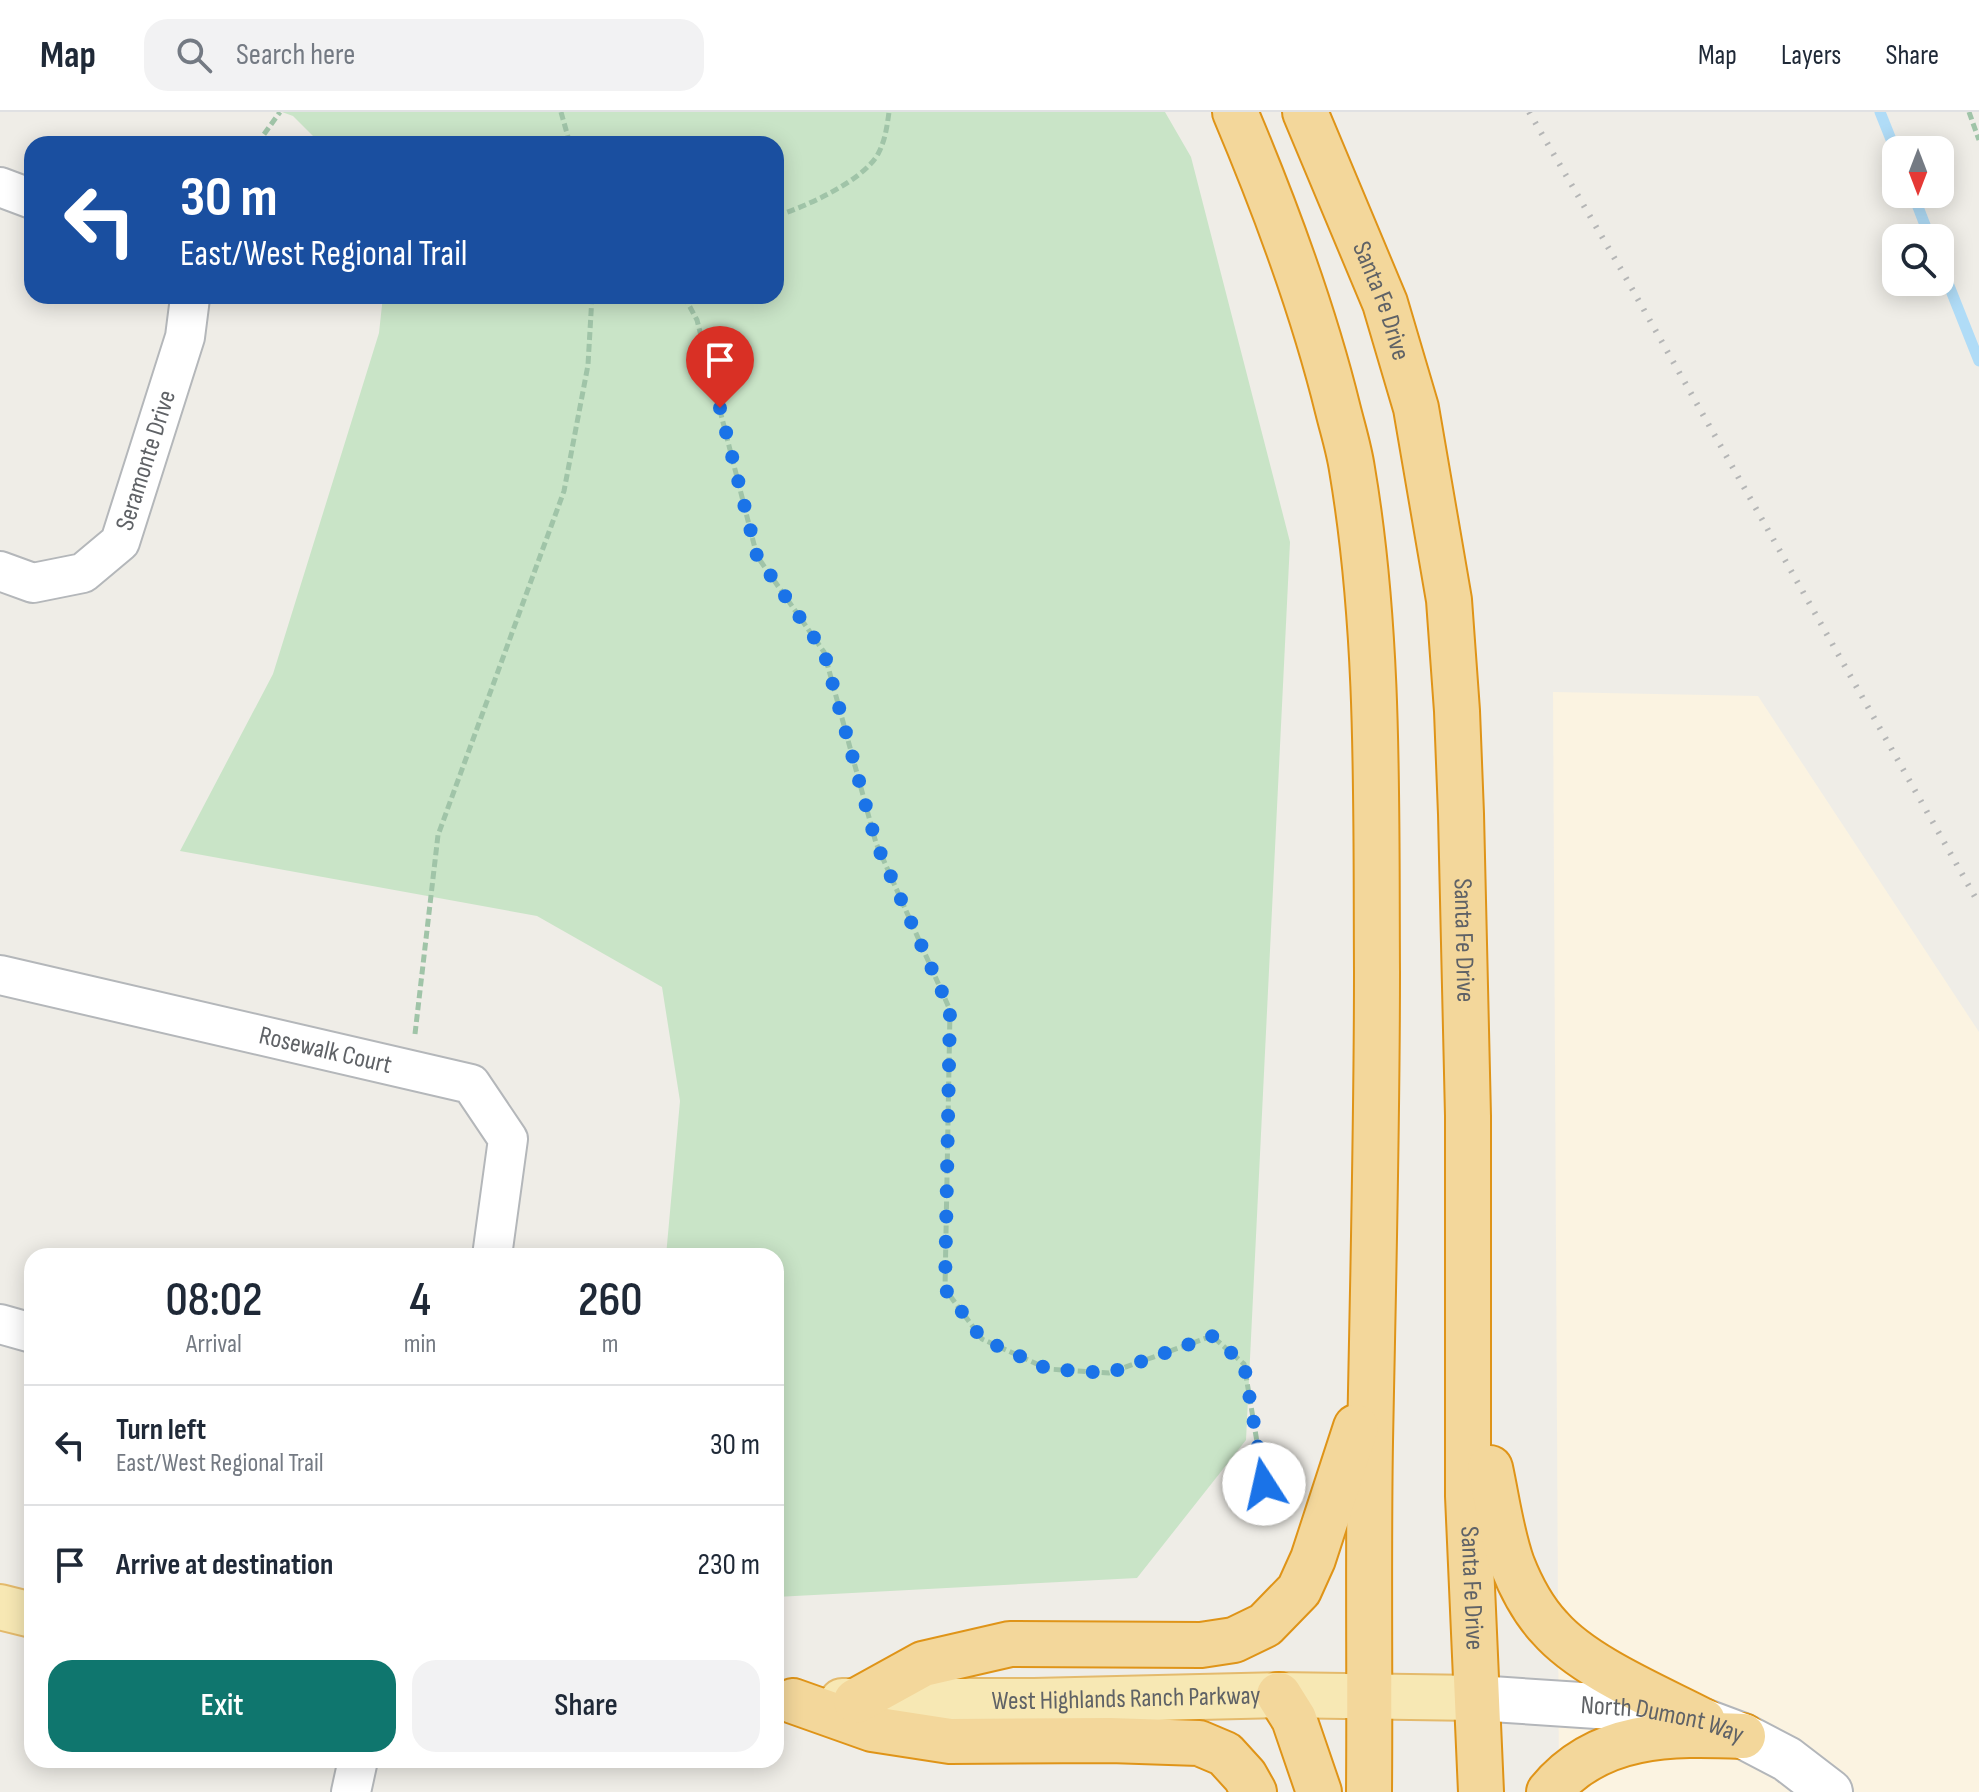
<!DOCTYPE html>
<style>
body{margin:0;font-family:"Sofia Sans Condensed",sans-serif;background:#f2f2f3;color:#1f2937;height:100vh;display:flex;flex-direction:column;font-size:30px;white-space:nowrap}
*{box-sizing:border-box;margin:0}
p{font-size:26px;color:#747a83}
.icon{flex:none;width:44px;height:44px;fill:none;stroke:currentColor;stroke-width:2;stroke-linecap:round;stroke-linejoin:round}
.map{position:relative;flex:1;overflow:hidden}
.panel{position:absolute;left:24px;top:1136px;width:760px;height:520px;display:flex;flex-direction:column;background:#fff;border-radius:24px;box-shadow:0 4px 20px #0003}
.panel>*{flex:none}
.banner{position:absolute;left:24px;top:24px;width:760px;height:168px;border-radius:24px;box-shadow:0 4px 20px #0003;background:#1a4fa0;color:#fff;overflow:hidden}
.needle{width:52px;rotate:180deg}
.controls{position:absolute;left:1882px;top:24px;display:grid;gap:16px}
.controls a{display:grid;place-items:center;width:72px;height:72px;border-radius:16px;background:#fff;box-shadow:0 4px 20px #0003;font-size:40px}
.pin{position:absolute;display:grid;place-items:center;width:68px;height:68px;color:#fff;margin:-82px -34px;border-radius:50% 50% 50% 0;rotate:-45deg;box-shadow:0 0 8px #0007}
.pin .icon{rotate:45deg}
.me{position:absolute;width:88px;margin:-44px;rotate:350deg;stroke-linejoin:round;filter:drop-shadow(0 0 6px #0008)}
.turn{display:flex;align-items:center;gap:28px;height:168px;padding:0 24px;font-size:36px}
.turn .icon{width:104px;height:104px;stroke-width:2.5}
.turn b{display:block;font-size:56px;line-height:68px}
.eta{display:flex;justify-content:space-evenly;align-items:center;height:136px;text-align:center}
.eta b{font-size:48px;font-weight:600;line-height:56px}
.primary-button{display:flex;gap:16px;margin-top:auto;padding:16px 24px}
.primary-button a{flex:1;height:92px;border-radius:24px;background:#0f766e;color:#fff;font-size:32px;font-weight:600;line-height:92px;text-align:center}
.primary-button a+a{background:#f2f2f3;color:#1f2937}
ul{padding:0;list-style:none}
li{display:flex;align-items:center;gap:24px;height:120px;padding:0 24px;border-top:2px solid #e0e1e3}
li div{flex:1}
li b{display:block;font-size:30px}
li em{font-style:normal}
header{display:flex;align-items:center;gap:48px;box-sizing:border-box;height:112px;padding:0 40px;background:#fff;border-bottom:2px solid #e0e1e3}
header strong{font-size:38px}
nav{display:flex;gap:44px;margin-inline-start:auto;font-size:28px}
.search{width:560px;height:72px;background:#f2f2f3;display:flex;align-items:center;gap:20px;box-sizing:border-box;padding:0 28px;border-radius:24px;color:#747a83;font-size:30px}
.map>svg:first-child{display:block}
.commercial{fill:#fbf3e1}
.green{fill:#c9e4c7}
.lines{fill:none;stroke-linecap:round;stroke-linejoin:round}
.stream{stroke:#b0dcf7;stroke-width:11}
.street-casing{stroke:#b4b7ba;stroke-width:42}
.secondary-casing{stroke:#b3b6ba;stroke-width:48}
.primary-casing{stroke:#e4ba6c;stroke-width:48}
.highway-casing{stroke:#df9418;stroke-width:48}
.path{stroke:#a0c4a8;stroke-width:5;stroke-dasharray:8 4;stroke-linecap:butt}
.street{stroke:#fff;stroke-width:38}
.secondary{stroke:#fff;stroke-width:44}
.primary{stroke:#f7e8b4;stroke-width:44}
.highway{stroke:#f3d79b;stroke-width:44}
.rail{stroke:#b5b6b6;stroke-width:6;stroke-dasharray:2 10;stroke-linecap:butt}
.route{stroke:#1a73e8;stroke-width:14;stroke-dasharray:0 25.2}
.labels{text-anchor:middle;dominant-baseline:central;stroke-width:7;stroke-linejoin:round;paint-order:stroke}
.street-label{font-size:26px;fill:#5f6266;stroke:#fff}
</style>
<header>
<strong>Map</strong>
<div class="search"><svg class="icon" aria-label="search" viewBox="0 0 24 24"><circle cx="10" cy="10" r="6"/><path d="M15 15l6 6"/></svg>Search here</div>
<nav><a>Map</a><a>Layers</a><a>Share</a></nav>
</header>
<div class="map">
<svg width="1979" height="1680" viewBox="0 0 1979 1680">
<rect width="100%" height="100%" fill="#efede7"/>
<path class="commercial" d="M1553,580L1758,584L1979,920V1680H1559Z"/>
<path class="green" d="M282,0H1165L1191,45L1290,430L1246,1328L1137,1466L776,1485V1144H666L680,989L662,875L537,804L180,739L273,562L379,221L383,184H776V32H321L293,4Z"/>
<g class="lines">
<g class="stream">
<path d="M1880,0L1896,40"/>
<path d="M1913,82L1930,126"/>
<path d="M1940,151L1979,249"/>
</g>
<defs>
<g id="street">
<path d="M0,75L32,87"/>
<path id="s1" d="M0,459L33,471L83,461L120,430L185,225L190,186L189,184"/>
<path id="s2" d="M0,863L471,972L508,1027L492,1144"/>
<path d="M0,1212L32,1221"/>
<path d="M351,1680L358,1648"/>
</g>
<g id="secondary">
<path id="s3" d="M1476,1586L1642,1597L1703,1609L1743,1624L1787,1647L1830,1680"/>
</g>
<g id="primary">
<path d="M0,1495L32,1503"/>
<path id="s4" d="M842,1589H1034L1279,1583L1476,1586"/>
</g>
<g id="highway">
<path d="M1235,0C1276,97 1313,196 1338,298C1343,318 1349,337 1352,357C1380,522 1376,692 1377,860C1377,1016 1373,1173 1370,1330C1368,1446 1370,1563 1369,1680"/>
<path id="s5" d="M1305,0L1385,191L1416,296L1449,488L1457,599L1461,702L1468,1004V1384L1481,1680"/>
<path d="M1490,1356C1497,1388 1501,1421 1512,1452C1521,1475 1533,1498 1550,1516C1584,1555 1657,1585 1703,1609"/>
<path d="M1279,1583L1294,1607L1319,1680"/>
<path d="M793,1589L872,1617L950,1629L1110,1628L1199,1631L1225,1642L1245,1664L1254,1680"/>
<path d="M856,1589L923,1552L1010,1532L1201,1533L1234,1528L1265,1513L1299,1478L1313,1447L1356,1315"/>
<path d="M1549,1680C1598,1620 1671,1621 1743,1624"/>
</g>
</defs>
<use href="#street" class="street-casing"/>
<use href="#secondary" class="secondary-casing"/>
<use href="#primary" class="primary-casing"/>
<use href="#highway" class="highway-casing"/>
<g class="path">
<path d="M561,0L570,32"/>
<path d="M1969,0L1979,28"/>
<path d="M257,32L280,0"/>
<path d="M776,104C805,95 863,69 878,42C885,29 887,15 889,0"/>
<path d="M684,184L697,208L757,444L824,540L876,731L950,898L945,1177L982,1227L1048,1257L1109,1261L1212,1224L1244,1252L1264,1372H1284"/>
<path d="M415,922L438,723L564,379L588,253L592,184"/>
</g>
<use href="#street" class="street"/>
<use href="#secondary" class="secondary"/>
<use href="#primary" class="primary"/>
<use href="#highway" class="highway"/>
<path class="rail" d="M1529,0L1622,159L1979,792"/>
</g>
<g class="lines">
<path class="route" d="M720,296L757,444L824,540L876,731L950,898L945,1177L982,1227L1048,1257L1109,1261L1212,1224L1244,1252L1264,1372"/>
</g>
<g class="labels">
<g class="street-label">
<text stroke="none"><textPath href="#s5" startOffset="204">Santa Fe Drive</textPath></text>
<text stroke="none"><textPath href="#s1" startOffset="220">Seramonte Drive</textPath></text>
<text stroke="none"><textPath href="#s5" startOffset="852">Santa Fe Drive</textPath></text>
<text stroke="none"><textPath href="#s2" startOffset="334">Rosewalk Court</textPath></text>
<text stroke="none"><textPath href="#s5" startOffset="1500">Santa Fe Drive</textPath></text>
<text stroke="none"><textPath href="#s4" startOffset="284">West Highlands Ranch Parkway</textPath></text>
<text stroke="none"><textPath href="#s3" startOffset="188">North Dumont Way</textPath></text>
</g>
</g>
</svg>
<div class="controls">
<a><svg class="needle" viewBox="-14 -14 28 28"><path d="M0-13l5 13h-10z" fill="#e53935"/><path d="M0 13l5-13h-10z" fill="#747a83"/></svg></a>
<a><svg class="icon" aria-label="search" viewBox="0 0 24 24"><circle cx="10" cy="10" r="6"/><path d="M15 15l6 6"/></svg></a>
</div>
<div class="pin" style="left:720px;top:296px;background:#d93025"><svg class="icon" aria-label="arrive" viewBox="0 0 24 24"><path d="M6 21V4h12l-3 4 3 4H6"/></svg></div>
<svg class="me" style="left:1264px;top:1372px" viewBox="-20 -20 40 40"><circle r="19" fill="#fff"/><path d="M0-13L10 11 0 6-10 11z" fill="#1a73e8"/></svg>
<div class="banner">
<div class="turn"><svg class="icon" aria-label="left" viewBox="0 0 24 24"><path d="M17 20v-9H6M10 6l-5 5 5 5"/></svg><div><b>30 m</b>East/West Regional Trail</div></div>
</div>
<section class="panel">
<div class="eta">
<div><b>08:02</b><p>Arrival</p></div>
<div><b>4</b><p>min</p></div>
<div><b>260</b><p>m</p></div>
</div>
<ul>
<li><svg class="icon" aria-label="left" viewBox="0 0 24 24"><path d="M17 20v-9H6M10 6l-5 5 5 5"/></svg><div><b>Turn left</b><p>East/West Regional Trail</p></div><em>30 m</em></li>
<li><svg class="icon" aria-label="arrive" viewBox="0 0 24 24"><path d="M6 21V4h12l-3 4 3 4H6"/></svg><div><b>Arrive at destination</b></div><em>230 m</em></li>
</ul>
<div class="primary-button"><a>Exit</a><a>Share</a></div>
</section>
</div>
